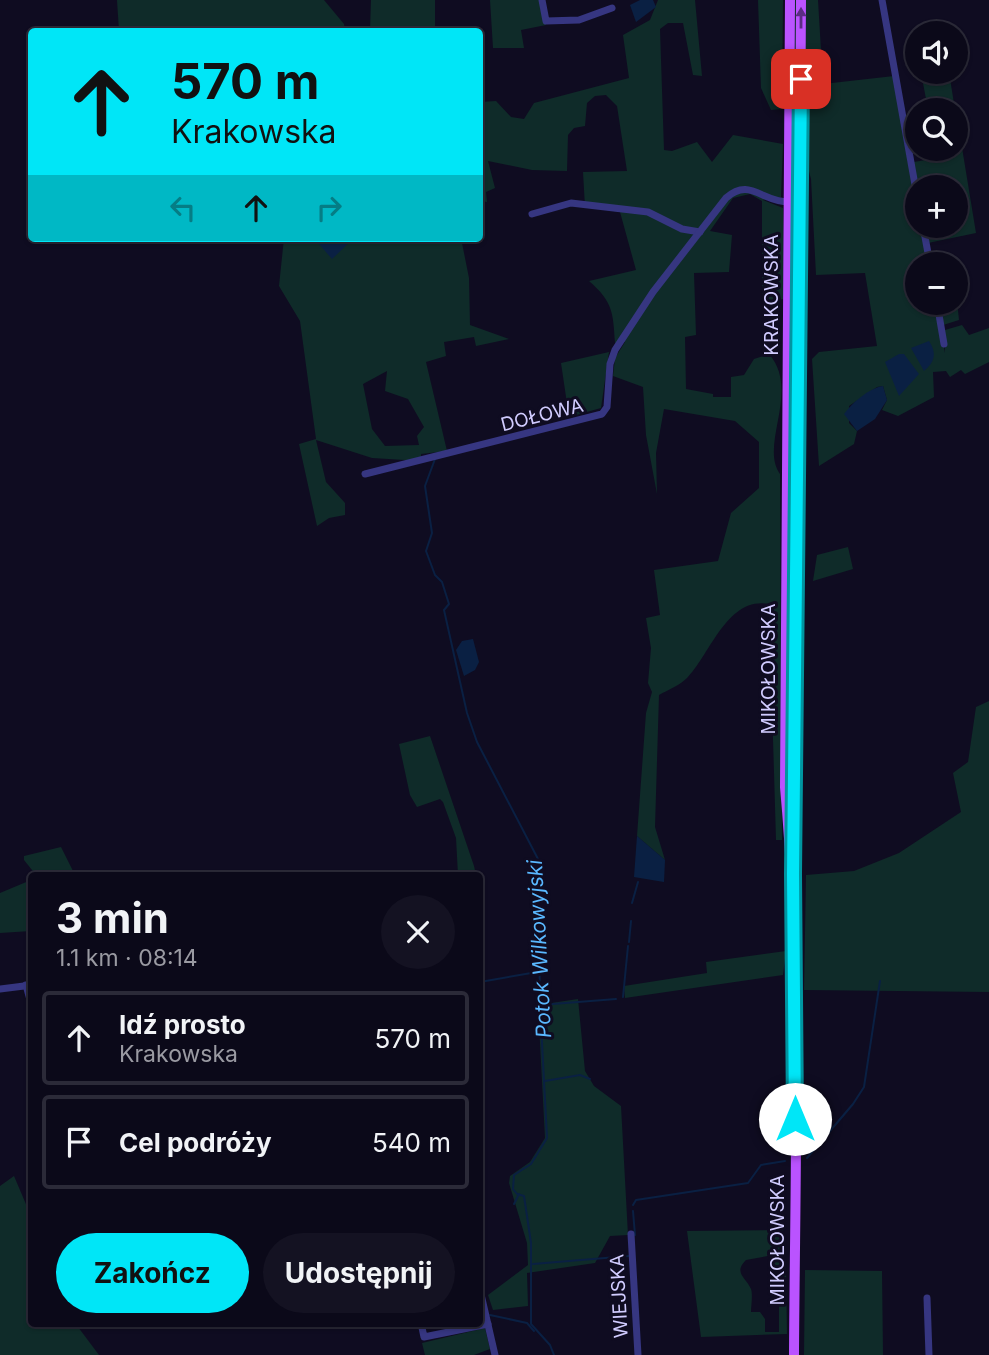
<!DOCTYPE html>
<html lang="pl">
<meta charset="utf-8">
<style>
body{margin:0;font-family:Inter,sans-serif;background:#141222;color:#f1f3f6;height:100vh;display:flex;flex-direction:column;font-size:26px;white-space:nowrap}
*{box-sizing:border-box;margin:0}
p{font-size:23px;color:#9a9aa2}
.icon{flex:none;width:38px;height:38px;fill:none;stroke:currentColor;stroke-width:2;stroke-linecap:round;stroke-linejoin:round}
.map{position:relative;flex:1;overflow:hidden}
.panel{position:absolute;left:28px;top:872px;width:455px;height:455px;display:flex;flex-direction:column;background:#0b0919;border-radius:7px;box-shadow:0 2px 5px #0004,0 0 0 2px #2b2a38}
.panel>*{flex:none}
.top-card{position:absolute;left:28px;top:28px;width:455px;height:214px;border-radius:7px;box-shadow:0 2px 5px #0004,0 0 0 2px #2b2a38;background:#00e6f7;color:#111;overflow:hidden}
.controls{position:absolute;left:905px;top:21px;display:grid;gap:14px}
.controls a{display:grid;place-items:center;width:63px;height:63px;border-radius:50%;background:#0b0919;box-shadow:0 2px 5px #0004,0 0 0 2px #2b2a38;font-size:35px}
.pin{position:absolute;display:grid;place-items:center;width:60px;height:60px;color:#fff;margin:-30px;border-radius:14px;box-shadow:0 4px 10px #0006}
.me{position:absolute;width:77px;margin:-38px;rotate:0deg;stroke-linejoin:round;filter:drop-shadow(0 0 5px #0008)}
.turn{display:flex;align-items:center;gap:24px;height:147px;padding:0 28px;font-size:32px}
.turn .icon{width:91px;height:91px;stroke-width:2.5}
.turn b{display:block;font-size:49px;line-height:60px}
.lanes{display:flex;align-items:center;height:66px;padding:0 28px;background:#0003;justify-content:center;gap:35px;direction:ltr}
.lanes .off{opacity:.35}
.round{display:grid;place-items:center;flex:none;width:74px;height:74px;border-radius:37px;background:#141222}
.summary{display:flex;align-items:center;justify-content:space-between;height:119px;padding:0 28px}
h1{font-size:42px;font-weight:700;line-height:52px}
.primary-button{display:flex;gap:14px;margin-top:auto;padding:14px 28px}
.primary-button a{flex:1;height:80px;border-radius:42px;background:#00e6f7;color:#111;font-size:28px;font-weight:700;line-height:80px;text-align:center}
.primary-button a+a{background:#141222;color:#f1f3f6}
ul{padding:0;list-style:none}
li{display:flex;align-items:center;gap:21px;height:94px;margin:0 14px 10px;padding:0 14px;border:4px solid #2b2a38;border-radius:7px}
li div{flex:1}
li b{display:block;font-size:26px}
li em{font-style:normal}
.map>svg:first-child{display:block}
.green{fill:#0f2b29;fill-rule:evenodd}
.water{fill:#0a2043}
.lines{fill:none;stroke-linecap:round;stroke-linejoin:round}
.stream{stroke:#0a2043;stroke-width:2}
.street{stroke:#363681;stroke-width:7}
.primary{stroke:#ba53ff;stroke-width:10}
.oneway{fill:#5c2c85}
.route-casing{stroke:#0096a1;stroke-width:18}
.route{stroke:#00e6f7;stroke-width:12}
.labels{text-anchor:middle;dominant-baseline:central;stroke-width:6;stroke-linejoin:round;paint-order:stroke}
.street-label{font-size:19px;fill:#d1ccff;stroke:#0f0c21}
.water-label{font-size:21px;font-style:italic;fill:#5ab8ff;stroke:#0f0c21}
</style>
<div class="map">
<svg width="989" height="1355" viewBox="0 0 989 1355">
<rect width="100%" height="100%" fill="#0f0c21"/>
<g class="green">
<path d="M117,0H324L344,24L345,31H119Z"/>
<path d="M371,0H435V31H370Z"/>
<path d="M490,0H541L546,25L521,30L524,48H493Z"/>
<path d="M658,0H695L702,76L693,75L683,23H668L660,29L664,150L672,151L697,142L712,162L733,135L783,144L781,197L763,200L783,208L785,299L762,301V201L750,194L733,198L710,231L732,235L729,272L694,273L696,335L685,337L686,389L713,394V397H731V377L744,375L754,359L769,354C801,391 759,445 780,474L782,840H776L769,604C727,596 710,655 687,678C680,685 668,690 659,695L655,827L665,860L637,836L646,713L652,692L648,683L651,648L646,618L660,615L654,570L718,561L731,513L759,488V442L735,421L664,409L656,453L657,494L646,435L643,387L613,376L615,358L625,342L615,343C613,312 613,302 589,281L636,270L620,212L585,207L583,172L627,171L617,106L606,95L595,96L587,103L585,126L574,128L568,135L567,171L532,170L488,161L495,188L486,192L487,202L480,201V102L496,101L511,117L524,119L534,103L629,78L623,35L650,20Z"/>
<path d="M758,0H783L782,109L771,110L761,88Z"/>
<path d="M794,0H797L793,769H790Z"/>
<path d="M806,0H818L823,84L894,76L908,163L937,158L935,149H956V111L976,233L928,243L932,264H917V303H956V291L959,320L940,326L945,353V330L962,325L969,335L989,328V362L965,374L961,370L950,377L946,371L933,372L934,397L898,416L882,410L887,400L883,386L877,387L849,406V423L857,431L854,444L819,466L812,359L819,352L877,346L865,273L816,275L811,179L804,152ZM917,187H956V226H917Z"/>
<path d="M921,72H949L955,110H928Z"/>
<path d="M284,238H461L469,278L470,325L509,339L476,346L474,337L444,342L446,356L426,362L447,451L421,454V461L372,458L316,440L326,482L345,503V515L329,518L317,526L299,444L316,439L300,321L279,286ZM387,371L385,391L408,399L424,427L417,436L419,445L385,446L372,429L363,384Z"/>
<path d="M609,352L601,408L569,417L561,363Z"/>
<path d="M848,547L853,569L813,581L817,555Z"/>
<path d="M989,701V992L804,990L806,875L854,871L899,853L961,812L953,773L968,762L976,707Z"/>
<path d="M430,736L474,866L476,875H458L456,838L443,802L440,799L417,807L410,795L399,744Z"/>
<path d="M61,847L75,875H36L24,860V856Z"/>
<path d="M31,880V931L0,933V893Z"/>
<path d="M786,951L783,975L625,998L624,986L707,973L706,962Z"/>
<path d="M578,999L585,1071L594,1086L621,1106L628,1235L610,1236L595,1263L527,1273L528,1306L493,1310L488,1295L528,1265L527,1243L509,1183L510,1176L530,1162L545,1138L538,1005Z"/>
<path d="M14,1176L28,1209L31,1208L32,1323H75L99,1355H0V1186Z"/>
<path d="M783,1230L784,1248L779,1254L746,1260C733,1273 746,1277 751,1289C753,1295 751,1306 751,1312H760L765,1319V1332H779V1271L771,1267L775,1261L786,1264L787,1334L701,1337L687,1231Z"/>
<path d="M805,1270L882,1271L883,1355H804Z"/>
<path d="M485,1328L490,1349L474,1355H425L422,1343Z"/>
</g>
<g class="water">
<path d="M640,0H653L656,7L636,22L630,5Z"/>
<path d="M334,238H354L332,259L319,244L326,239L329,243Z"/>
<path d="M929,341C937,353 935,362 924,371L911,348Z"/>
<path d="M899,354H904L919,374L899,396L885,362Z"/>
<path d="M883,386L887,400L875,419L857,431L844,414C852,403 869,388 883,386Z"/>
<path d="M473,639L479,662L475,670L464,676L456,650L462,641Z"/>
<path d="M637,836L665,860L664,882L634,877Z"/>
</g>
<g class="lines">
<g class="stream">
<path d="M435,459L425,486L432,533L426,551L435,575L442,582L449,604L444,610L467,713L477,742L538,859L540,1005L547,1138L531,1164L514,1175L513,1189L517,1194L524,1196L531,1243V1324L550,1345L554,1355"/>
<path d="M632,903L638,882"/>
<path d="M629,942L631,921"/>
<path d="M480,982L537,972"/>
<path d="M623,997L628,946"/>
<path d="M540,1005L616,999"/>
<path d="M545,1081L580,1075L590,1079"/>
<path d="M807,1158L853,1104L864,1087L880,981"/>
<path d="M514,1204L519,1194"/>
<path d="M633,1205L636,1200L748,1183L761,1165L785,1161"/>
<path d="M633,1211L635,1235"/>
<path d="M533,1264L629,1256"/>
<path d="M490,1315L527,1323L534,1331"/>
</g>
<g class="street">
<path d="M542,0L546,21L579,20L612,8"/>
<path d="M882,0L917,196"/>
<path d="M532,214L571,203L648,212L682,229L700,232"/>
<path d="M923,226L930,264"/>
<path d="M937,303L944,344"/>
<path d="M365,474L602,414L607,407L610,364L615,350L653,292L726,198C750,177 761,202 789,202"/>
<path d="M26,985L32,1007"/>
<path d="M0,989L32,985"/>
<path d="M631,1234L638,1355"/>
<path d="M480,1290L495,1355"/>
<path d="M927,1298L929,1355"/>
<path d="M255,1323H258"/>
<path d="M421,1323L424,1337L488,1324"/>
</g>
<g class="primary">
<path d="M790,0L785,787C802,976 795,1166 794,1355"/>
<path d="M796,836L801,0"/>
</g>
</g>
<defs><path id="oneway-solid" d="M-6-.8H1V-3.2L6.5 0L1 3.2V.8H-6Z" transform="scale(1.75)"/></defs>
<use class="oneway" href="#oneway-solid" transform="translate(801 18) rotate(-90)"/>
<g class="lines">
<defs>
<path id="route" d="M795,1119L793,874L801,79"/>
</defs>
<use href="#route" class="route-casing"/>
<use href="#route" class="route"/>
</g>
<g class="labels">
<g class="street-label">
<text transform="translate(771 295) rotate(-90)">KRAKOWSKA</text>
<text transform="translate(542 415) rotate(-14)">DOŁOWA</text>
<text transform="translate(768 669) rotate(-90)">MIKOŁOWSKA</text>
<text transform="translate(777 1240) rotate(-90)">MIKOŁOWSKA</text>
<text transform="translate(619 1296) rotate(-93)">WIEJSKA</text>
</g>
<g class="water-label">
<text transform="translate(539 949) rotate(-93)">Potok Wilkowyjski</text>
</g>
</g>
</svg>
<div class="controls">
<a><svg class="icon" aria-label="sound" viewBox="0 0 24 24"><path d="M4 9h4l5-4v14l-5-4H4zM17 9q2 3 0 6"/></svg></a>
<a><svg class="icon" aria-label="search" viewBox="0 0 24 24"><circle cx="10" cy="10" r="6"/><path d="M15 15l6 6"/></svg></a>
<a>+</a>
<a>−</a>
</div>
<div class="pin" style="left:801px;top:79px;background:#d93025"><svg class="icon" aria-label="arrive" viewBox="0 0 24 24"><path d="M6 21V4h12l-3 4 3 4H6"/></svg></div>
<svg class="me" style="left:795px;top:1119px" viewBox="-20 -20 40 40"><circle r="19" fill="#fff"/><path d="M0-13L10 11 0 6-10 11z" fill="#00e6f7"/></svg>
<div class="top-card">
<div class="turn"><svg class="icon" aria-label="ahead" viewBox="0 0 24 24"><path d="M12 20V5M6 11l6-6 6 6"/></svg><div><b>570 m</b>Krakowska</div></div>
<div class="lanes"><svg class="icon off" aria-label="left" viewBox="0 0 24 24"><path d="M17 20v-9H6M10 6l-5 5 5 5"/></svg><svg class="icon" aria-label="ahead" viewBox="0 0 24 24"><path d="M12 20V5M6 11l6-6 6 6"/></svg><svg class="icon off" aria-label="right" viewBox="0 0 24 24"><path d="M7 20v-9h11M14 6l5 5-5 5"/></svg></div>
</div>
<section class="panel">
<div class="summary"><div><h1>3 min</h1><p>1.1 km · 08:14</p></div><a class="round"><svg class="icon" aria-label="close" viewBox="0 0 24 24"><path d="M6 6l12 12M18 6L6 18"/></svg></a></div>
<ul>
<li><svg class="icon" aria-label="ahead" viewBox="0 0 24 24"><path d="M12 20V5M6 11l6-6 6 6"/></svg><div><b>Idź prosto</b><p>Krakowska</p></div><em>570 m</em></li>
<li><svg class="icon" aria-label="arrive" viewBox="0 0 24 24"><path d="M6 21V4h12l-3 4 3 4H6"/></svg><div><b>Cel podróży</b></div><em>540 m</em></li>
</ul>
<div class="primary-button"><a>Zakończ</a><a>Udostępnij</a></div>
</section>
</div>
